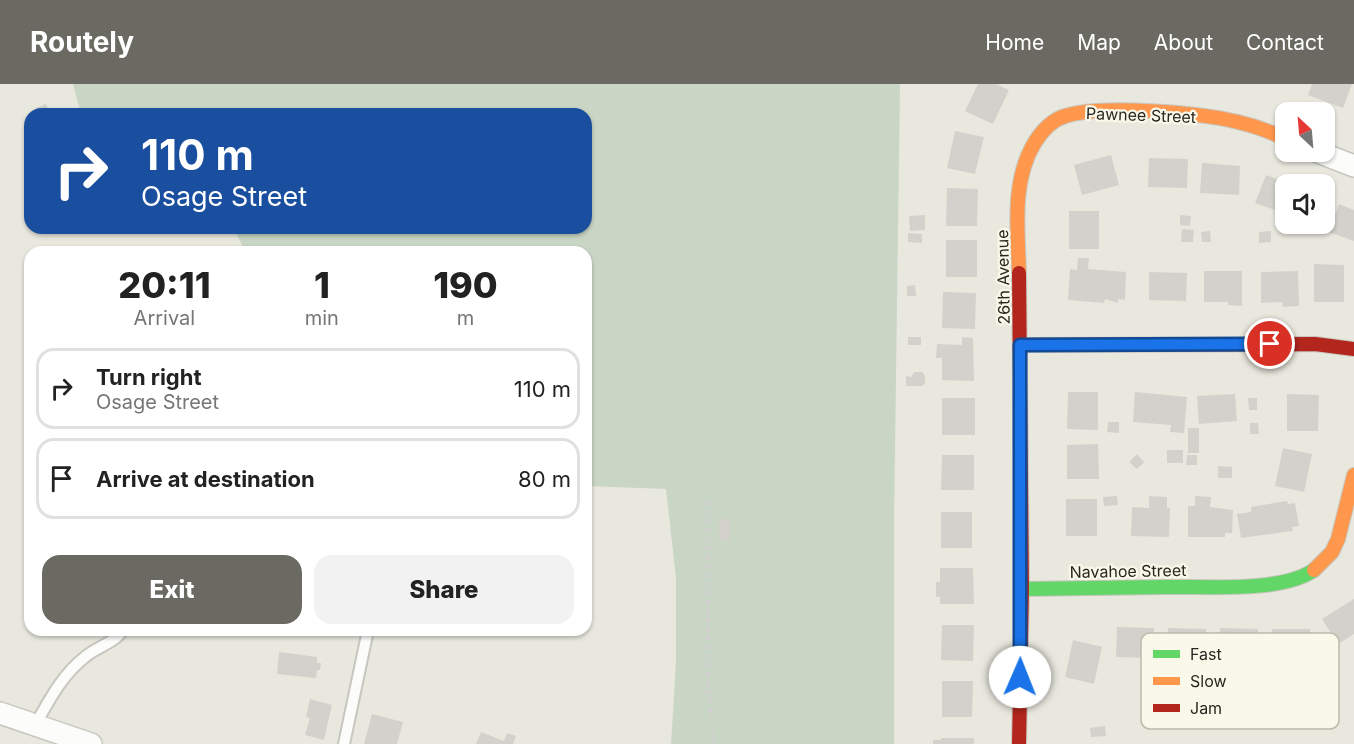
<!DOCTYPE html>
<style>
body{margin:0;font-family:Inter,sans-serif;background:#f2f2f2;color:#222;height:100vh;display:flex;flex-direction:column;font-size:22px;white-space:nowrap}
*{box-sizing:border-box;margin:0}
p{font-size:20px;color:#767676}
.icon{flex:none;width:33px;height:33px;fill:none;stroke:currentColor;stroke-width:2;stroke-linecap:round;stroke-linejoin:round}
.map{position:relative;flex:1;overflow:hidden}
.sheet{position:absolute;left:24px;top:162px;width:568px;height:390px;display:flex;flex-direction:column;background:#fff;border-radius:18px;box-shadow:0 2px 4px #0004}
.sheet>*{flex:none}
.top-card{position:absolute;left:24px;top:24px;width:568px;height:126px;border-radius:18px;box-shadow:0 2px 4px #0004;background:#1a4fa0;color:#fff;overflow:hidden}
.needle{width:39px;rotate:334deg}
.controls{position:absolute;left:1275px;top:18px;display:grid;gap:12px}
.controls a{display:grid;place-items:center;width:60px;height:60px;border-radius:12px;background:#fff;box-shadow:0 2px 4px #0004;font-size:30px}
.pin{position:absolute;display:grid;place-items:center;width:51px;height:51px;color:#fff;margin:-26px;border:3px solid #fff;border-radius:50%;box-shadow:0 2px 6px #0007}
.me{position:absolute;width:66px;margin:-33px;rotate:1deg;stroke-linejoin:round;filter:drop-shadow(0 0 4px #0008)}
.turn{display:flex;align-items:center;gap:21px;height:126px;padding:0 18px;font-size:27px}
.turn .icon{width:78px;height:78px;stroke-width:2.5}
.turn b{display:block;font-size:42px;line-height:51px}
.eta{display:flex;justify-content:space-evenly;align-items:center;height:102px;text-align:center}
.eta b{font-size:36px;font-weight:800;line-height:42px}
.cta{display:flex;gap:12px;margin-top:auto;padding:12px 18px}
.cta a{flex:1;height:69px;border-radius:18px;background:#6b6a62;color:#fff;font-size:24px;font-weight:800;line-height:69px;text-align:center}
.cta a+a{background:#f2f2f2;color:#222}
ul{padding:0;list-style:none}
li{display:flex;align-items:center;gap:18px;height:81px;margin:0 12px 9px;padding:0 6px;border:3px solid #e0e0e0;border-radius:18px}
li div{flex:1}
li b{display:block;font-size:22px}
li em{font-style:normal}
header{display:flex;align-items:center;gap:36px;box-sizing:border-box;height:84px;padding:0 30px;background:#6b6a62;color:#fff}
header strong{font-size:28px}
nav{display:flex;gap:33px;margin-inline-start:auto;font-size:21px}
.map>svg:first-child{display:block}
.green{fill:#cad6c5}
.building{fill:#d3d1cb}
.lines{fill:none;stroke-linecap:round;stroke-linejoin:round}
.lane-casing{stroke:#c7c6bf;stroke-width:14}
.street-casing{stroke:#c7c6bf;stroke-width:24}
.fast-casing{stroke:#c7c6bf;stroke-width:16}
.slow-casing{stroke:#c7c6bf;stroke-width:16}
.jam-casing{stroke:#c7c6bf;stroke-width:16}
.path{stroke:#d1d1cf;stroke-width:4;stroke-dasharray:4.5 4.5;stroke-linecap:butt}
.lane{stroke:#fcfcfa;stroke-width:10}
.street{stroke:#fcfcfa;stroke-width:21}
.fast{stroke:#63d668;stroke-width:14}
.slow{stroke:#ff974d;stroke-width:14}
.jam{stroke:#b3261e;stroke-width:14}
.route-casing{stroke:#114b97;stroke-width:15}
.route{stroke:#1a73e8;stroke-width:10}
.labels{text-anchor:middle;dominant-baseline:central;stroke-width:4.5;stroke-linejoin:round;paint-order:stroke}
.street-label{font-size:16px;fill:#272620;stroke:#faf8e8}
.key{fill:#faf8e8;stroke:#bbb9ac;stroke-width:1.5}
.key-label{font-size:16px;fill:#272620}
</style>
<header>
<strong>Routely</strong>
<nav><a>Home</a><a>Map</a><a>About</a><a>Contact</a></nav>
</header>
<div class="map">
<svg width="1354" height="660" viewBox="0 0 1354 660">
<rect width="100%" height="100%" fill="#e9e8de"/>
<path class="green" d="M73,0H900L894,441V660H671L676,578V494L666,405L587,402L586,168H246L233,144H586V30H81Z"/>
<g class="building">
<path d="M978,0H996L1009,6L993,40L965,27Z"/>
<path d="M1312,0H1352L1343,24L1308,11Z"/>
<path d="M46,20L51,30H39L36,24Z"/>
<path d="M955,47L984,53L975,90L947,84Z"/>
<path d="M1111,71L1119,101L1082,111L1074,81Z"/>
<path d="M1149,74L1188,75L1187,104L1148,103Z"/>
<path d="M1202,79L1240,82L1239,111L1200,109Z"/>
<path d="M1266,91L1291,100H1286V130L1255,119Z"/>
<path d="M947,104L978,105L977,142H946Z"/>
<path d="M1339,120L1354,126V157L1329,148Z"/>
<rect x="1069" y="127" width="30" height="38"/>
<path d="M925,131V146L910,147L909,132Z"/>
<path d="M1180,131L1191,132L1190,142L1180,141Z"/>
<path d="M1182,145L1194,146L1193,158H1181Z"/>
<path d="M1210,147L1211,158H1202L1201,148Z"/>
<path d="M1271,147V158L1259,159V148Z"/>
<path d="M908,149L922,150V159L908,158Z"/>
<rect x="946" y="156" width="31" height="37"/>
<path d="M1078,174H1089L1088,185L1126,188L1125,216L1118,215V219L1105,215L1104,219L1068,216L1070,185L1077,186Z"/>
<path d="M1314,180L1344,181V218H1314Z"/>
<path d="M1204,187H1242V222L1228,221V218H1204Z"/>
<path d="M1298,187L1299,222L1283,223L1282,218L1261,219V188Z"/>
<path d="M1149,188L1187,189L1186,217L1149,216Z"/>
<path d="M915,201L916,212H907V202Z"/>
<path d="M943,208L976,209L975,245L942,244Z"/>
<rect x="908" y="253" width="13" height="8"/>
<path d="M962,253L973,254L974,297L942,296V274H936L937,260L962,261Z"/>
<path d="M914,288H922L925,292V299L922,302H906V292L911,293Z"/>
<path d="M1068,308H1098V346L1067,345Z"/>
<path d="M1135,308L1187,313L1184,349L1170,348L1171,341L1133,338Z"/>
<path d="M1235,310L1237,337L1199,340L1197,312Z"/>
<path d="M1287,310L1319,311L1318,347H1287Z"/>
<rect x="942" y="314" width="33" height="37"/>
<path d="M1248,314H1257V326H1249Z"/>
<path d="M1108,338H1119V349L1107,348Z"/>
<path d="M1250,339H1258L1259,350H1250Z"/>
<rect x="1188" y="344" width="11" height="25"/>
<path d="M1098,360L1099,395H1067V361Z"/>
<path d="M1283,364L1312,370L1304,408L1275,402Z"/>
<rect x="1167" y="366" width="16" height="13"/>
<path d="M1137,370L1144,378L1137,385L1129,378Z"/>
<path d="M942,371H974V406H941Z"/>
<path d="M1187,371H1197V381H1186Z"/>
<path d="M1218,382L1232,383V394H1218Z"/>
<path d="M1117,412L1118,421L1104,422L1103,413Z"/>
<path d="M1149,412L1167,413V423L1170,424L1169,453L1131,452L1132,423L1149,424Z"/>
<path d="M1195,412L1211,413L1210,423L1233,426L1232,449H1225V453H1188V422H1195Z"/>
<rect x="1066" y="415" width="31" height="37"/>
<path d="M1287,417L1288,420L1295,419L1299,442L1292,443L1293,447L1241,454L1237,430L1251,428V423Z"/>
<rect x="941" y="428" width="31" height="36"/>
<rect x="719" y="435" width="11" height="22"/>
<path d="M940,484H973L974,520H940V513H936V498H940Z"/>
<path d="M1354,515V550L1338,560L1322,535Z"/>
<path d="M942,541H974L973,577L941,576Z"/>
<path d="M1117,543L1154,544V574L1116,573Z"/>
<path d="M1168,544L1206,545V573H1167Z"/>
<path d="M1220,544L1258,545V575H1247V579H1237V575L1220,574Z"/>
<rect x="1272" y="545" width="38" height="28"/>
<path d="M1073,556L1102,563L1094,600L1065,593Z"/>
<path d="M279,568L317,573V579H321L320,586H317L316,594L277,590Z"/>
<path d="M942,597H973L972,633H942Z"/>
<path d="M310,615L332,621L324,656L305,651L310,634L306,633Z"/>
<path d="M372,630L403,638L397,660H364Z"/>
<path d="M1105,642L1106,652L1091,653L1090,644Z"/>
<path d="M481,648L504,657L507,649L516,652L513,660H476Z"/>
<path d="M941,654H974V660H933V656H941Z"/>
</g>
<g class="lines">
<defs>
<g id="lane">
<path d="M35,641C50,615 62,591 85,573C96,563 115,559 123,546"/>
<path d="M344,660L368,546"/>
</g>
<g id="street">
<path d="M1318,68L1354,82"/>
<path d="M0,629L91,660"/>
</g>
<path id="fast" d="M1022,505C1070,504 1117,504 1165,503C1206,502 1281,509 1314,486"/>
<g id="slow">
<path d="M1019,189C1018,146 1011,97 1035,58C1042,47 1052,36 1065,32C1101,20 1201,29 1238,38C1255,42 1271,48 1286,55"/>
<path d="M1314,486L1332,468L1338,455L1354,391"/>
</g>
<g id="jam">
<path d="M1019,189L1022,505L1019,660"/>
<path d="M1020,261L1315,260L1354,265"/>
</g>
</defs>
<use href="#lane" class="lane-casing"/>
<use href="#street" class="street-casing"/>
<use href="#fast" class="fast-casing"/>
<use href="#slow" class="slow-casing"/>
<use href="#jam" class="jam-casing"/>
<path class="path" d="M709,417L708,597L714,660"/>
<use href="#lane" class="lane"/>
<use href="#street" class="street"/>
<use href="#fast" class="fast"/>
<use href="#slow" class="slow"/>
<use href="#jam" class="jam"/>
</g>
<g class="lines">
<defs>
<path id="route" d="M1020,593V261L1270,260"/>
</defs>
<use href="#route" class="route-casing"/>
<use href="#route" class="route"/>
</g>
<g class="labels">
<g class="street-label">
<text transform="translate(1141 31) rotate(2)">Pawnee Street</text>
<text transform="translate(1003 193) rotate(-91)">26th Avenue</text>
<text transform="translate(1128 487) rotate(-1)">Navahoe Street</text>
</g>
</g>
<rect x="1141" y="549" width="198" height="96" rx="9" class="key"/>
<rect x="1153" y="566" width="27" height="8" fill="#63d668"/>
<rect x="1153" y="593" width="27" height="8" fill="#ff974d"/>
<rect x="1153" y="620" width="27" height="8" fill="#b3261e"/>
<g class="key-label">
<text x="1190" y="576">Fast</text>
<text x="1190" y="603">Slow</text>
<text x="1190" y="630">Jam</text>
</g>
</svg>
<div class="controls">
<a><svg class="needle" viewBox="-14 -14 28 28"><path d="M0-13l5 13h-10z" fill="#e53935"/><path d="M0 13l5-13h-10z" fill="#767676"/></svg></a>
<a><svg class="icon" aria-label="sound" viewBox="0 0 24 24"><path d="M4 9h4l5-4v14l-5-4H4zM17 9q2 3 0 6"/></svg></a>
</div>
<div class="pin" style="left:1270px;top:260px;background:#d93025"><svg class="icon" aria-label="arrive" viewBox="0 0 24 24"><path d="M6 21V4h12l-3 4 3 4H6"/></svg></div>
<svg class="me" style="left:1020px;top:593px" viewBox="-20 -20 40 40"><circle r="19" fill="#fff"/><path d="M0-13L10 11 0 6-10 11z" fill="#1a73e8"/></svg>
<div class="top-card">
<div class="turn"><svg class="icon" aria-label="right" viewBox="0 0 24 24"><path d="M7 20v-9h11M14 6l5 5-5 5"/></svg><div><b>110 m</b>Osage Street</div></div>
</div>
<section class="sheet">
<div class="eta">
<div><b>20:11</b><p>Arrival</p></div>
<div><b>1</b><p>min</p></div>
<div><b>190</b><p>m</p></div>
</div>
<ul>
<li><svg class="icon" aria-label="right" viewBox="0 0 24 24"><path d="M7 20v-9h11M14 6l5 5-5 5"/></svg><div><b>Turn right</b><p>Osage Street</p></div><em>110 m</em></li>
<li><svg class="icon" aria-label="arrive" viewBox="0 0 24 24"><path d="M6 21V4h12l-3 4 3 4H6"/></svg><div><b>Arrive at destination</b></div><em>80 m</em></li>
</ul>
<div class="cta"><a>Exit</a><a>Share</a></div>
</section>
</div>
